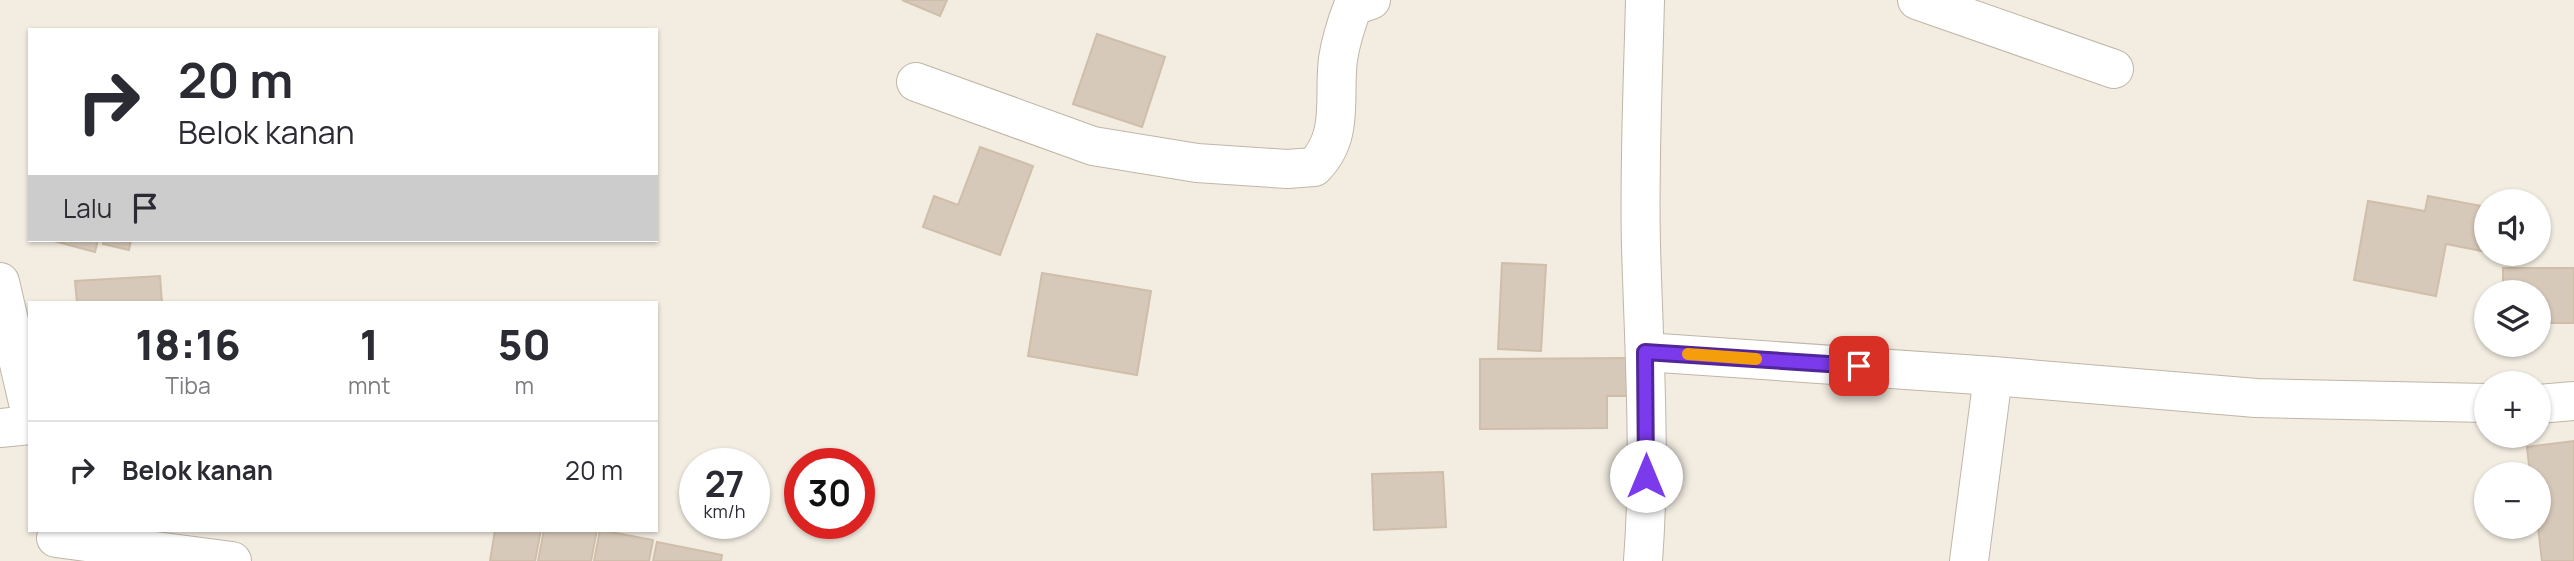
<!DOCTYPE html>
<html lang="id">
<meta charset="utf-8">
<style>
body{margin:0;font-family:Manrope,sans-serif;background:#f2f2f3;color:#2b2b33;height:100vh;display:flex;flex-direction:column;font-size:26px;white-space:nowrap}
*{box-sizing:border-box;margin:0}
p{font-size:23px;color:#7c7c81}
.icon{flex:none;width:38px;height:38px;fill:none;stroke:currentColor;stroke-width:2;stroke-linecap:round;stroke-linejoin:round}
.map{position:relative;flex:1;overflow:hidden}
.details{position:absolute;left:28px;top:301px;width:630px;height:231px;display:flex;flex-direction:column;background:#fff;border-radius:0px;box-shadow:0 2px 5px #0004}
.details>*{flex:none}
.guide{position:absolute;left:28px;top:28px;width:630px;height:214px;border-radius:0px;box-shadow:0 2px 5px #0004;background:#fff;color:#2b2b33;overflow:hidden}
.controls{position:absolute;left:2474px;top:189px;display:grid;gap:14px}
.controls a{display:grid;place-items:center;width:77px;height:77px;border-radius:50%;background:#fff;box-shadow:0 2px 5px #0004;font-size:35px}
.speed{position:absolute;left:679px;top:448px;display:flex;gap:14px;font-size:35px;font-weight:700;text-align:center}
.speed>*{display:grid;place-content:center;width:91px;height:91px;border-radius:50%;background:#fff;box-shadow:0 2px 5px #0004;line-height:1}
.speed small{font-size:18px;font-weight:400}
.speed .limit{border:10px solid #d22;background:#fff;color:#111}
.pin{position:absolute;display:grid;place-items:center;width:60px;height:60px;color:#fff;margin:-30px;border-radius:14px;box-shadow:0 4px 10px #0006}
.me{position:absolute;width:77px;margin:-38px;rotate:0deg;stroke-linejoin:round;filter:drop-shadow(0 0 5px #0008)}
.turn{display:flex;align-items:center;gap:24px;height:147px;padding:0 35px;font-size:32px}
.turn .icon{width:91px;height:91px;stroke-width:2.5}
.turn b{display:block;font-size:49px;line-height:60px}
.then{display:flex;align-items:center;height:66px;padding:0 35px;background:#0003;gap:14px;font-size:26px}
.eta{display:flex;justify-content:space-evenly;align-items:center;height:119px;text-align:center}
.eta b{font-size:42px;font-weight:800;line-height:49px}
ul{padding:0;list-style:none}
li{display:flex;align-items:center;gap:21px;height:98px;padding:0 35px;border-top:2px solid #e1e1e2}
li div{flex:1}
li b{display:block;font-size:26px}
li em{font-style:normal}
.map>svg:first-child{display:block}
.building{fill:#d7c9b9;stroke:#cfbea9;stroke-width:2}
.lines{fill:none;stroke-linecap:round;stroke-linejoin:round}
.minor-casing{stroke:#c0b6a6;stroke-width:40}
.minor{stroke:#fff;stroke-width:38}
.route-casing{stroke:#51269a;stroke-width:18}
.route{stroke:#7c3aed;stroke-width:12}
.slow{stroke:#f59e0b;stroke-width:12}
</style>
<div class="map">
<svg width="2574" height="561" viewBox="0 0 2574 561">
<rect width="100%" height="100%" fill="#f2ece1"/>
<g class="building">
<path d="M902,0H947L940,16Z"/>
<path d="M1097,34L1165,57L1142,127L1073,104Z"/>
<path d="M980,147L1033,166L1000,255L923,227L934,196L958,205Z"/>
<path d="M2428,196L2487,207V225L2482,251L2446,244L2436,296L2354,280L2368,201L2425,211Z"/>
<path d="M50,240H98L95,252Z"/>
<path d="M104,240H131L129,250L103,244Z"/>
<path d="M1502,263L1546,265L1541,351L1498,349Z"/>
<path d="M2503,268H2574V323H2539V292H2503Z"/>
<path d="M1042,273L1151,291L1137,375L1028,356Z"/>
<path d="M160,276L162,303H77L75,281Z"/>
<path d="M1627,358L1628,396H1607V428L1480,429V359Z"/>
<path d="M2574,441V561H2542L2538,527L2539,474H2530L2527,447Z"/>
<path d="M1443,472L1446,527L1374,530L1372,474Z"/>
<path d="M495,530H541L535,561H490Z"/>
<path d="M544,530H597L591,561H538Z"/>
<path d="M600,530L653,540L649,561H594Z"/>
<path d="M657,542L722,555L721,561H653Z"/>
</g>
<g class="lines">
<defs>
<g id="minor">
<path d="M1917,0L2114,69"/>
<path d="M916,82L1093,146L1197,163L1287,169L1314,167C1345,136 1333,98 1338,59C1341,40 1346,24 1353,6L1371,0"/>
<path d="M0,282L30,411"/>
<path d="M1645,352L1993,376L2256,398L2487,403"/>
<path d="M2539,404L2574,401"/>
<path d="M0,428L30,425"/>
<path d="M56,538L232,561"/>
<path d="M1643,561C1651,456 1644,351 1641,246C1639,164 1643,82 1645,0"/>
<path d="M1969,561L1993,376"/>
</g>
</defs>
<use href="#minor" class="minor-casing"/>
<use href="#minor" class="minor"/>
</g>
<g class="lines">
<defs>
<path id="route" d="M1646,476L1645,352L1859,366"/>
</defs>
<use href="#route" class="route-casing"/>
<use href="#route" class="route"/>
<path class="slow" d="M1688,354L1756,359"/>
</g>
</svg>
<div class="controls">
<a><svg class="icon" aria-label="sound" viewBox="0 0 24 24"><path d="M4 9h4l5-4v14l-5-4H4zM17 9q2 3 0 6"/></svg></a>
<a><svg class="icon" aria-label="layers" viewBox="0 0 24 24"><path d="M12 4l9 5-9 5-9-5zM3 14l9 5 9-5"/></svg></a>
<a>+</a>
<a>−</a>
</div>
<div class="speed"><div>27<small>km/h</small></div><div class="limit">30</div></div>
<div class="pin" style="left:1859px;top:366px;background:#d93025"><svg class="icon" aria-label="arrive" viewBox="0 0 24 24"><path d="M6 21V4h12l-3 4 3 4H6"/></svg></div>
<svg class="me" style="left:1646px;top:476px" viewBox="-20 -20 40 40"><circle r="19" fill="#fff"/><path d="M0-13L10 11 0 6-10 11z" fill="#7c3aed"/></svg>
<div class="guide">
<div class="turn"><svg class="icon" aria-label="right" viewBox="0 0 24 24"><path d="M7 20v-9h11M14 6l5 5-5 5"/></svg><div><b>20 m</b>Belok kanan</div></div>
<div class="then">Lalu<svg class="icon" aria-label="arrive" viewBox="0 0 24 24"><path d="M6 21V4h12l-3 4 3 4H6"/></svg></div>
</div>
<section class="details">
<div class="eta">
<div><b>18:16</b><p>Tiba</p></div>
<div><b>1</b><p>mnt</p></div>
<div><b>50</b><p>m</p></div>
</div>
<ul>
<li><svg class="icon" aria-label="right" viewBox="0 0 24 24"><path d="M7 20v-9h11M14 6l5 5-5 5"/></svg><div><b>Belok kanan</b></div><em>20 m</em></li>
</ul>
</section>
</div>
